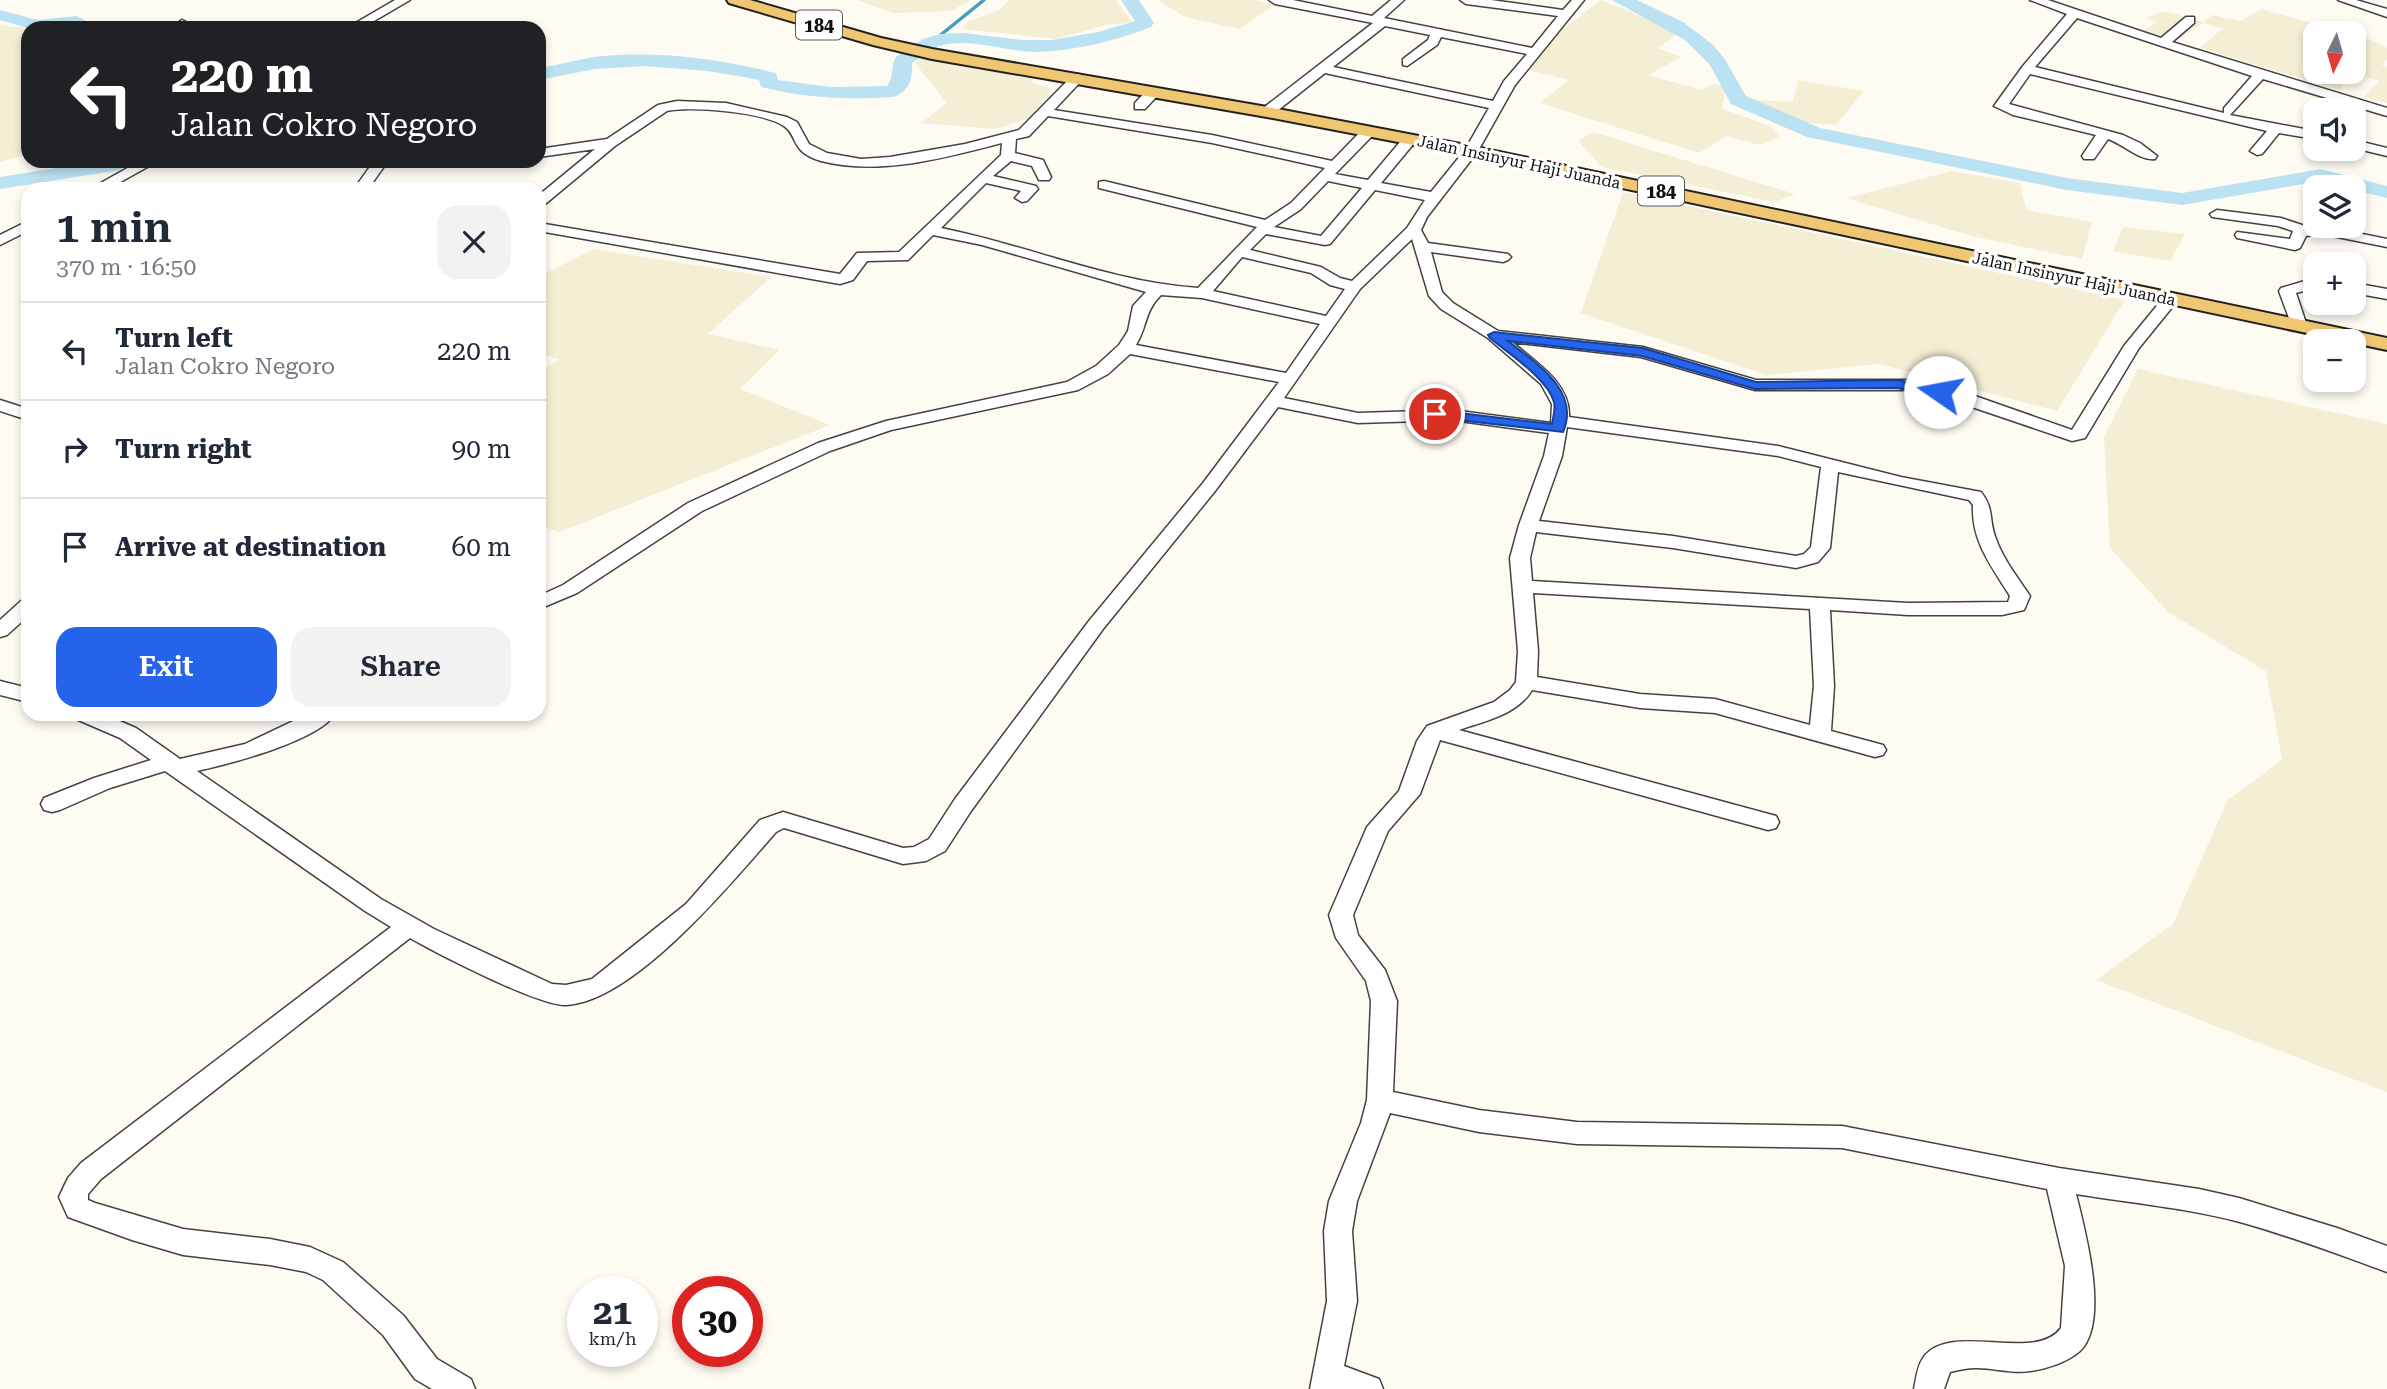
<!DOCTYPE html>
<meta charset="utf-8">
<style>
body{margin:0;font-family:"Roboto Serif",serif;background:#f2f2f3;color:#1f2937;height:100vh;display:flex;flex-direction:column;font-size:26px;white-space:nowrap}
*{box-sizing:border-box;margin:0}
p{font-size:23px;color:#747a83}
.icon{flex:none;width:38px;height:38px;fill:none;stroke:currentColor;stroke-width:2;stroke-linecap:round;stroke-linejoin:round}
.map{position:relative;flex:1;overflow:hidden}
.drawer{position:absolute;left:21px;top:182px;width:525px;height:539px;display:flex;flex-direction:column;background:#fff;border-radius:21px;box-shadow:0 4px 10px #0003}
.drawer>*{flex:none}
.hud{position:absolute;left:21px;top:21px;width:525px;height:147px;border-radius:21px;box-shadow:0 4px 10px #0003;background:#202124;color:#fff;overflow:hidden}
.needle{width:46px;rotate:185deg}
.tools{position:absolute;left:2303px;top:21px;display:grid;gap:14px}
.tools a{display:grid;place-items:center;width:63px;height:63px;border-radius:14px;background:#fff;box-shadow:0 4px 10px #0003;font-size:35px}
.speed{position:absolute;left:567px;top:1276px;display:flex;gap:14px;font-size:35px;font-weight:700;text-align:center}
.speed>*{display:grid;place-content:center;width:91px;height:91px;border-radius:50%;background:#fff;box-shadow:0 4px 10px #0003;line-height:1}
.speed small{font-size:18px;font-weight:400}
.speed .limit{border:10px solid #d22;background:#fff;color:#111}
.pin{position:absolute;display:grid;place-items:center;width:60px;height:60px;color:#fff;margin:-30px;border:4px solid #fff;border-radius:50%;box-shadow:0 2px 7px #0007}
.me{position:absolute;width:77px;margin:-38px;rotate:282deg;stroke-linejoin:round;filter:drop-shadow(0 0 5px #0008)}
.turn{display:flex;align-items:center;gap:24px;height:147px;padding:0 35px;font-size:32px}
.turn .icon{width:91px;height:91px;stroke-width:2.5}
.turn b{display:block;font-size:49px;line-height:60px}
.round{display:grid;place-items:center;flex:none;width:74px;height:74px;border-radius:21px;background:#f2f2f3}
.headline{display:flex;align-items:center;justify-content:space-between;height:119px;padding:0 35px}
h1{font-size:42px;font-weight:600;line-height:52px}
.button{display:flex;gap:14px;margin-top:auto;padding:14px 35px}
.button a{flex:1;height:80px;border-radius:21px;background:#2563eb;color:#fff;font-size:28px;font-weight:600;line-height:80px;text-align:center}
.button a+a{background:#f2f2f3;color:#1f2937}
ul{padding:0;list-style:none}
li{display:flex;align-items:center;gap:21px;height:98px;padding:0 35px;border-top:2px solid #e0e1e3}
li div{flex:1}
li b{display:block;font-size:26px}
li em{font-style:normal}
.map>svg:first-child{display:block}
.farmland{fill:#f3eed4}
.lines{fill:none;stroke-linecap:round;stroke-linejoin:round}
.stream{stroke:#479cc5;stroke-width:3.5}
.river{fill:#bbe2f2;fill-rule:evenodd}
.minor-casing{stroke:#434343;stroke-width:3}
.major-casing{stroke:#212121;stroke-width:4}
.minor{fill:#fff;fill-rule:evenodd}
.major{fill:#efc772;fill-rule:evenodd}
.route{fill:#2563eb;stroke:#184099;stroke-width:2}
.labels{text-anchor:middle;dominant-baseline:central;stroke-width:7;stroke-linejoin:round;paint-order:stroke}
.far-street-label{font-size:16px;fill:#101010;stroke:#fff}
.shield{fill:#fff;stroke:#585858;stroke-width:2}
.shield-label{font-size:18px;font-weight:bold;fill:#101010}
</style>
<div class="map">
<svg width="2387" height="1389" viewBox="0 0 2387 1389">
<rect width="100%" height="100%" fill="#fefbf3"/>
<g class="farmland">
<path d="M857,0H971L951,11L893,13Z"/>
<path d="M1009,0H1116L1132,22L1106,25L1055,39L963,29L968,21L1000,10Z"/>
<path d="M1158,0H1254L1274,5L1240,29L1185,17Z"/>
<path d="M1601,0L1680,32L1658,48L1681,57L1648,75L1702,90L1712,84L1726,86L1722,109L1770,126L1780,136L1759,145L1727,136L1699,153L1540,103L1569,80L1528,70L1559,32Z"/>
<path d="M2261,9L2348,33H2315V72H2354V35L2377,42L2387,48V59L2382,65L2387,67V103L2364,97L2379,81L2352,73L2340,90L2200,48L2223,28L2203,23L2178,40L2143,31L2157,22L2146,18L2163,11L2204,22L2212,15L2241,21Z"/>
<path d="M0,25L28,29V154L0,162Z"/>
<path d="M922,59L1034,76L1031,82L1053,89L1029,118L995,129L921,123L947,103L915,63Z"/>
<path d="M1798,80L1864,91L1836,125L1799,122L1753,100L1793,102Z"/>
<path d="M1593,132L1795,194L1775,202L1602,167L1578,141Z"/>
<path d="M1952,171L2020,183L2026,210L2092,222L2082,259L1971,236L1846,198Z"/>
<path d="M1623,192L2125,300L2057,411L1879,364L1767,375L1581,313Z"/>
<path d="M2123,227L2185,234L2170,261L2113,251Z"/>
<path d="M594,249L771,277L708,334L779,350L740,389L830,425L559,532L539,525V373L559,359L539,354V274H544Z"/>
<path d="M2138,369L2387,424V1092L2096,980L2173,924L2227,801L2282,760L2266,671L2168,612L2110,548L2104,437Z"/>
</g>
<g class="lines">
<path class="stream" d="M932,42L984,0"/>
<g class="river">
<path d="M1121,0H1139L1154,23L1151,27C1115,41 1075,51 1036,52C1005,52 970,37 940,46C930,49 921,57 912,63C913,77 909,93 893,97C848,100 805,98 761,87L759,80L749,78L708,71L644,66L595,69L539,80V68C560,65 582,58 603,56C661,51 720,59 776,73L778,80L830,87L887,86C895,76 890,66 896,57L923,39L940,34L963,33L1022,40H1052L1098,32L1135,21Z"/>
<path d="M1612,0H1637L1683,22L1712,44L1724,58L1746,96L1820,128L2067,178L2182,193L2321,169L2387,186V198L2354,190V187L2321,181L2182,205L2067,190L1807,137L1731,104L1710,65L1685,40Z"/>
<path d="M0,10L38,20L77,16L86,21L85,28H28L0,20Z"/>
<path d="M100,161H128L121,169L114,171L0,189V177Z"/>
</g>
<defs>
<g id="minor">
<path d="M395,0H410L362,28H347Z"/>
<path d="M1269,0H1293L1372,16L1391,0H1404L1384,18L1532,48L1558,16L1466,4L1460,0H1491L1563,10L1572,0H1584L1515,85L1478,151L1427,217L1421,230L1428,243L1508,254L1511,257L1508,260L1503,262L1431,252L1442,292L1453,303L1498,331L1643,347L1756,380H1911L1975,396L2072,430L2124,346L2164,297L2170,295L2178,300L2139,348L2085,438L2072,441L1963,404L1911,390H1755L1641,357L1512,342C1535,362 1571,383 1569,417L1778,446L1901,477L1981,492C1995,510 1988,519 1996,539C2003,559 2018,578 2030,596L2024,610L2002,615H1908L1830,610L1834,686L1831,731L1883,745L1886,750L1883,755L1875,757L1715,713L1640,708L1532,690C1517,715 1485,721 1459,730L1776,816L1779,822L1776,828L1768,830L1440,740L1420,794L1388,831L1353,915L1358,935L1385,970L1397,1001L1393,1092L1479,1110L1577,1122L1842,1126L2059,1168L2199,1189L2239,1198L2337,1228L2387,1246V1272C2338,1254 2290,1236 2240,1222C2187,1208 2131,1203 2076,1194C2085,1230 2110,1322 2080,1351C2068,1362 2046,1369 2030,1371C2013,1374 1994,1368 1976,1368C1968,1368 1958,1370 1950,1372L1944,1389H1914C1916,1379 1917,1367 1923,1358C1950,1320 2035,1364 2061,1328L2065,1266L2047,1189L1842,1148L1577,1144L1479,1132L1390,1113L1357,1201L1352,1231L1357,1301L1344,1366L1379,1379L1383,1389H1310L1327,1301L1324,1231L1329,1201L1361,1123L1367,1100L1371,1001L1366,981L1336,938L1329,915L1367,827L1399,791L1417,741L1427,726L1494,702L1510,690L1516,682L1518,651L1510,558L1519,525L1544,456L1549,433L1452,420L1358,423L1278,407L1215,491L1103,629L971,811L945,851L926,861L903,864L791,830L784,828L776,832C733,881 634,1002 566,1005C539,1006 438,954 410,938L101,1179L88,1194V1200L95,1203L183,1229L270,1239L310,1247L343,1262L403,1315L437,1359L471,1379L475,1389H432L415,1379L383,1335L323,1280L306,1272L270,1265L183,1255L132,1240L68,1217L59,1197L68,1178L81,1163L391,927L365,911L165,771L110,788L60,810L52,812L44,810L41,804L44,798L94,778L151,760L120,738L76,719L73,714H103L136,728L180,759L245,744L308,714H335C318,741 229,764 197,771L381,899L434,929L552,984L566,985L592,979L686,904L760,820L783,812L903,848L914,847L929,839L955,799L1089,621L1203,483L1279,382L1130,354L1108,374L1078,390L891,430L830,451L702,511L577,593L539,609V596L563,585L688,503L818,443L886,421L1067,382L1096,366L1119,345L1128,331L1133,306L1146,292L982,245L933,235L908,260L867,261L853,280L840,284L539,231V223L840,274L857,253L899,252L1001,155L1002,143C945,158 879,176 821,161C790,152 799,137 784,126C764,112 691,106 667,111L615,146L544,205L539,206V195L595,149L539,157V149L607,139L658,105L677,101L726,103L787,117L797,122L809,144L827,153L861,159L890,157L965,144L1019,130L1073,75L1078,74L1084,78L1054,110L1212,135L1332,161L1364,128H1374V134L1335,174L1368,180L1405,136H1415V142L1381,183L1431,192L1465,150L1489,108L1325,73L1272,115H1262V109L1373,23L1275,4ZM1385,26L1430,35L1428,40L1403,59V65L1407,66L1437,45L1441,37L1527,54L1504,81L1493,101L1333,67ZM1048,116L1212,143L1325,168L1291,203L1265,220L1104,181L1099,182V188L1257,227L1198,288C1110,282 1027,245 941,228L986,183L1021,191L1015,198L1022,202L1027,201L1038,189L1036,186L993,176L1011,161L1032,166L1039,180H1049L1051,177L1043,160L1015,153L1016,139L1029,136ZM1328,181L1362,188L1321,236L1274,227L1301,209ZM1375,190L1425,200L1407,228L1352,281L1340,278L1321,267L1250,250L1266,234L1325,245L1330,244ZM1412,239L1429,296L1441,309L1488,338L1541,384L1552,404L1551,423L1452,410L1358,413L1284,398L1360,289ZM1242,257L1311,273L1330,285L1345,289L1326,316L1213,291ZM1161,295L1202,298L1320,324L1286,373L1136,345C1148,325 1144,312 1161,295ZM1567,427L1778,456L1821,467L1811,547L1804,554L1796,556L1673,536L1539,521L1562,456ZM1838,472L1969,500L1973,505C1971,541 1992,567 2010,596L2008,602L1908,603L1532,581L1530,558L1536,532L1673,548L1796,568L1818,562L1830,548ZM1533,593L1810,609L1814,686L1810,725L1715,699L1640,694L1537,677L1538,651Z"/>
<path d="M2030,0H2048L2161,38L2186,17H2194V23L2172,42L2387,108V116L2263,79L2230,115L2315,131V139L2279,133L2262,154L2257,155L2250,151L2267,131L2030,74L2009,104L2123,135L2140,143L2157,156L2155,159C2140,161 2123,144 2108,139L2094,159H2084L2082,156L2096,135L2013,115L1994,106L2023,66L2067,14ZM2077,18L2252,76L2224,108V113L2035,67Z"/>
<path d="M2338,0H2356L2387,9V17Z"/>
<path d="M182,20L198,28L178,27L176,24Z"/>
<path d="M1153,88L1158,89V95L1145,109H1135V103L1148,89Z"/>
<path d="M2354,140L2387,148V156L2354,148Z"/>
<path d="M140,161H158L108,189H90Z"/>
<path d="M374,161H388L368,189H354Z"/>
<path d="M2217,210L2281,218L2308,227L2323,226L2387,239V247L2322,234L2306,236L2300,248L2295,250L2242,239L2237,238L2235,235L2237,232L2290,239L2293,231L2278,226L2212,217L2210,214Z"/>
<path d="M28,221V231L0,245V235Z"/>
<path d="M2315,278V288L2296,293L2307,326L2305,329H2293L2279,291L2281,288Z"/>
<path d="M2354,283L2387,289V299L2354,293Z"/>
<path d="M0,400L28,409V420L0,411Z"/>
<path d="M28,599V616L7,635L0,637V620L21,601Z"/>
<path d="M0,681L28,688V702L0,695Z"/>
</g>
<path id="major" d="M727,0H750L881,38L932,49L1267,107L1471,146L2387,338V350L1471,156L1267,117L932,59L873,45L729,3Z"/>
</defs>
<use href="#minor" class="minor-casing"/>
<use href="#major" class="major-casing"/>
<use href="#minor" class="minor"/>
<use href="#major" class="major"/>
</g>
<path class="route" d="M1494,332L1643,348L1756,382L1897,380L1940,388L1946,392L1940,396L1897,388L1755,389L1642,356L1508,341C1536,363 1581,391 1563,432L1431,417V411L1435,410L1552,424C1553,417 1556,409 1554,402C1548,379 1508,353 1490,338L1488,335Z"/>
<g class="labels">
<g class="far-street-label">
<text transform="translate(1519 162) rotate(12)">Jalan Insinyur Haji Juanda</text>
<text transform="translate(2074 279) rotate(12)">Jalan Insinyur Haji Juanda</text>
</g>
<g class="shield">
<rect x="796" y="10.5" width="46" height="29" rx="5"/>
<rect x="1638" y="176.5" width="46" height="29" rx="5"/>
</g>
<g class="shield-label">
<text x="819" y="25">184</text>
<text x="1661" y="191">184</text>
</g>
</g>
</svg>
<div class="tools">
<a><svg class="needle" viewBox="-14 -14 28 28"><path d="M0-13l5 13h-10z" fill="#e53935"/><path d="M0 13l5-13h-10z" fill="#747a83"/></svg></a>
<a><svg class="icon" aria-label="sound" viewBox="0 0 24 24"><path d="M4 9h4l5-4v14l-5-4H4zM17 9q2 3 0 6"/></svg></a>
<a><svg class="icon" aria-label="layers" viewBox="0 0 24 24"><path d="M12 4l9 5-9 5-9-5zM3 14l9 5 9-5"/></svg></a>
<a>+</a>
<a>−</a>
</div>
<div class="speed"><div>21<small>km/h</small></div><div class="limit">30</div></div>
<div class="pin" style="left:1435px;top:414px;background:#d93025"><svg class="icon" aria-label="arrive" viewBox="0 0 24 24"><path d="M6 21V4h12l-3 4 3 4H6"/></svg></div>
<svg class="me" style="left:1940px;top:392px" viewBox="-20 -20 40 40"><circle r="19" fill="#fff"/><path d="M0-13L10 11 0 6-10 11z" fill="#2563eb"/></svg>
<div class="hud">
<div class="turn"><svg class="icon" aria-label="left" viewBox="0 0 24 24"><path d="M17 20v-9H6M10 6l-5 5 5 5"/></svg><div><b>220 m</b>Jalan Cokro Negoro</div></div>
</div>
<section class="drawer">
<div class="headline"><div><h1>1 min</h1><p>370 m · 16:50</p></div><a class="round"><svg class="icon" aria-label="close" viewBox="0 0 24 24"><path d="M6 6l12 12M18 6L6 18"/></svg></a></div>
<ul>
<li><svg class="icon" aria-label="left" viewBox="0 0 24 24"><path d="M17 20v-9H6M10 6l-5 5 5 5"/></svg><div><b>Turn left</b><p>Jalan Cokro Negoro</p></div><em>220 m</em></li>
<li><svg class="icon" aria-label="right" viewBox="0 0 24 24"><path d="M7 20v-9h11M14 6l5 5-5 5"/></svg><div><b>Turn right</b></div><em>90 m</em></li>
<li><svg class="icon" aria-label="arrive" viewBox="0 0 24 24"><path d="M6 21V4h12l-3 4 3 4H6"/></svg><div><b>Arrive at destination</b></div><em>60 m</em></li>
</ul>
<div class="button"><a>Exit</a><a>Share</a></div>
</section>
</div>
